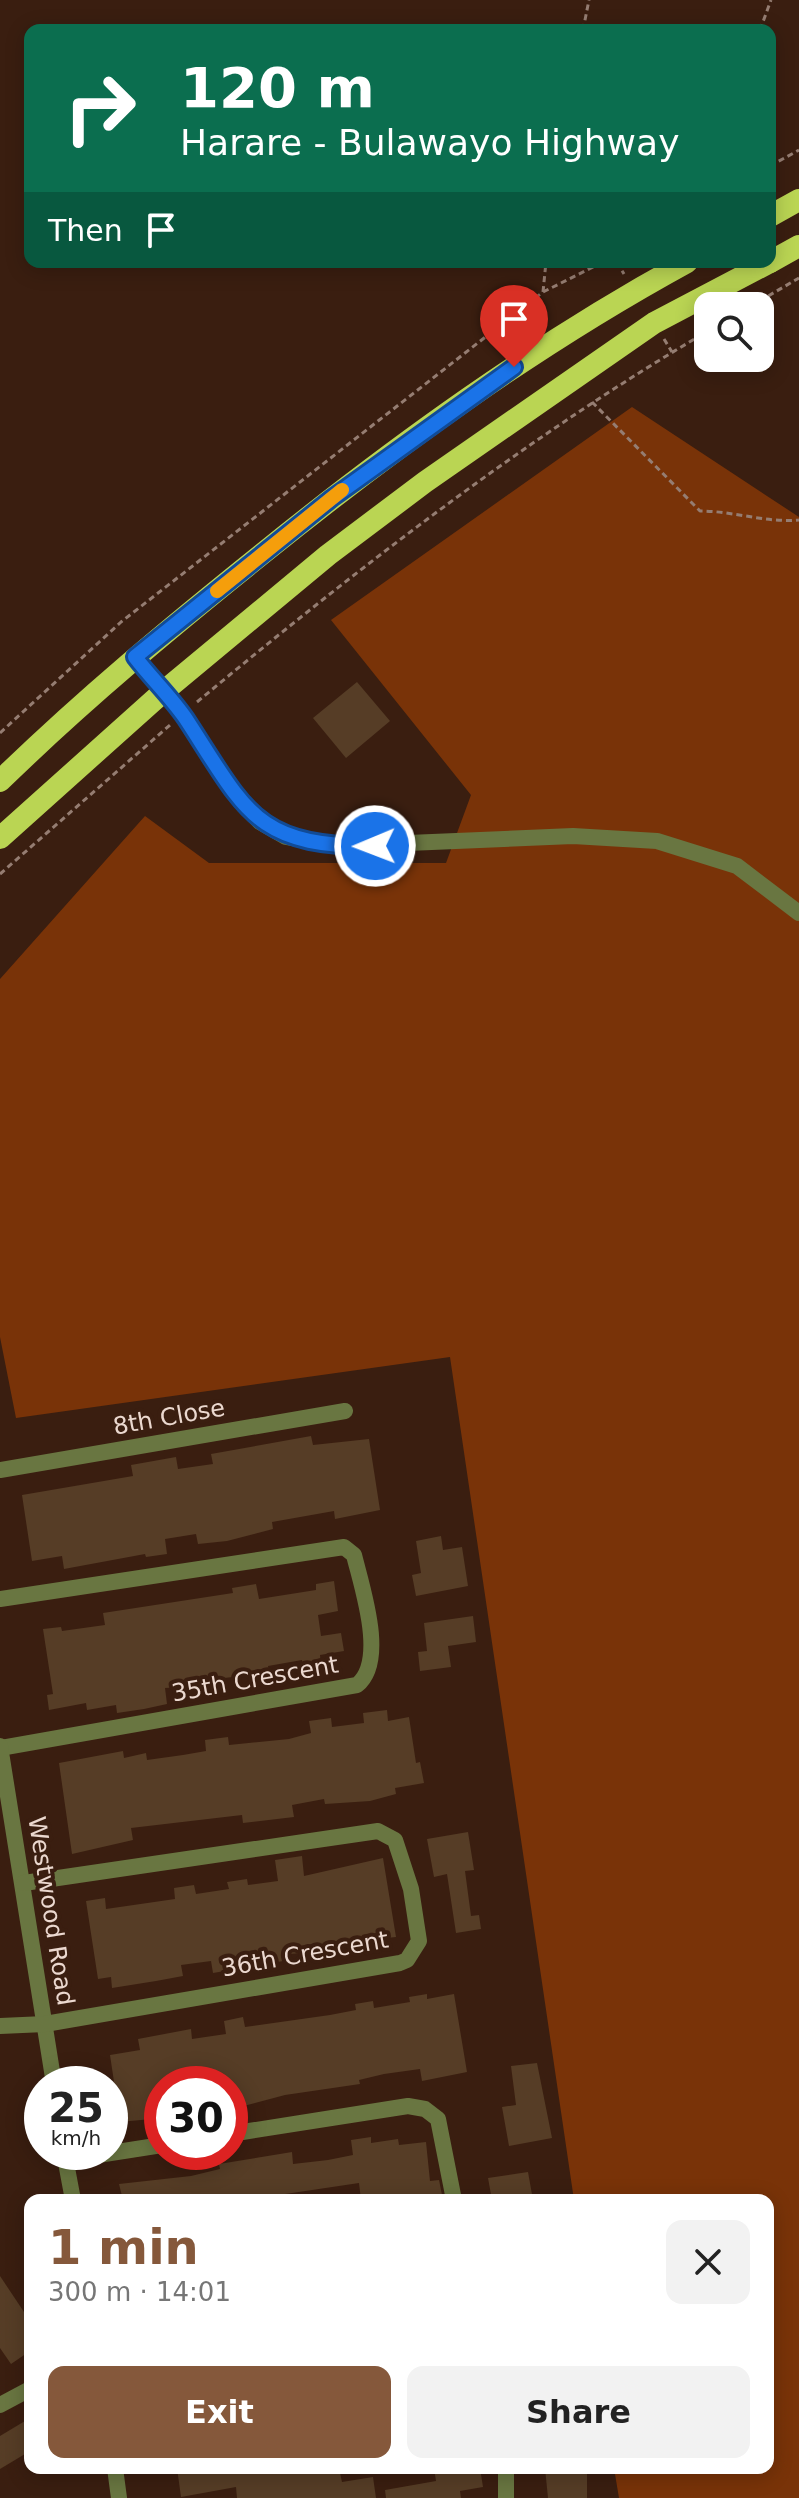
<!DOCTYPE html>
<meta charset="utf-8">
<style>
body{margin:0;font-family:"DejaVu Sans",sans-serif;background:#f2f2f2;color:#222;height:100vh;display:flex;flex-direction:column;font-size:30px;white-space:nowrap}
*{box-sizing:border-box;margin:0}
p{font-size:26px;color:#767676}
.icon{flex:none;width:44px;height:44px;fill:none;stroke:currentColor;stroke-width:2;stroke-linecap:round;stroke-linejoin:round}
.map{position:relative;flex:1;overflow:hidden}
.panel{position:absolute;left:24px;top:2194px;width:750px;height:280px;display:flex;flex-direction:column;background:#fff;border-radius:16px;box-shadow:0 4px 20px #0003}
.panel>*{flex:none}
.top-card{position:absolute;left:24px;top:24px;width:752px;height:244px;border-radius:16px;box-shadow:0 4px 20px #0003;background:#0b6e4f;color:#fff;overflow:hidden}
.buttons{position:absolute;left:694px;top:292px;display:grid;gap:16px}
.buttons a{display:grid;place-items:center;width:80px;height:80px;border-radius:16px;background:#fff;box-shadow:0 4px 20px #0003;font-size:40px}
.speed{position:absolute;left:24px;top:2066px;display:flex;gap:16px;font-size:40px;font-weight:700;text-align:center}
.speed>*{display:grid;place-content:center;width:104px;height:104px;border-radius:50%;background:#fff;box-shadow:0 4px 20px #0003;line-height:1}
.speed small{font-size:20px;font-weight:400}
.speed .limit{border:12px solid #d22;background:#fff;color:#111}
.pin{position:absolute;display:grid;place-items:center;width:68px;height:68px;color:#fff;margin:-82px -34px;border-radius:50% 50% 50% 0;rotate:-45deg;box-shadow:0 0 8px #0007}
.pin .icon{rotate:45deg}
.me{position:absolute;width:88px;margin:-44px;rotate:269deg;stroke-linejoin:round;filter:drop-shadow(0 0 6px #0008)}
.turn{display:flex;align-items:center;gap:28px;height:168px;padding:0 24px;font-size:36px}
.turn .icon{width:104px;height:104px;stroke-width:2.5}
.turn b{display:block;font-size:56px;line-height:68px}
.then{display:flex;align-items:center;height:76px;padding:0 24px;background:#0003;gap:16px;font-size:30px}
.round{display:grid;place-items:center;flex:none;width:84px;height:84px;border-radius:16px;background:#f2f2f2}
.headline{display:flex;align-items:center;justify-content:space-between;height:136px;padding:0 24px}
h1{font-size:48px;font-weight:800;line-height:60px;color:#85583b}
.cta{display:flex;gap:16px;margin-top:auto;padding:16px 24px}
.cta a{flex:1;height:92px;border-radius:16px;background:#85583b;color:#fff;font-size:32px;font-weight:800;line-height:92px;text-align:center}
.cta a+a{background:#f2f2f2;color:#222}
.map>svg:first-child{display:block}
.forest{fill:#793308}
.building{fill:#563d26}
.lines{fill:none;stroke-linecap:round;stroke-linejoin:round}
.path{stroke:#957d72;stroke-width:3;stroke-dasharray:6 4;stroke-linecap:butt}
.minor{stroke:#697641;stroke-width:16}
.trunk{stroke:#bad553;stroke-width:22}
.route-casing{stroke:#114b97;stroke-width:20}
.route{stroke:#1a73e8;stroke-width:14}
.slow{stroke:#f59e0b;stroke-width:14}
.labels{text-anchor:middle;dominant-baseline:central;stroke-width:8;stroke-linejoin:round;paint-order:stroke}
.street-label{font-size:24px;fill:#ebd8cf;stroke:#3a1e10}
</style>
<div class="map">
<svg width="799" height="2498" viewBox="0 0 799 2498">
<rect width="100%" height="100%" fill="#3a1e10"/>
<path class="forest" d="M632,407L799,517V2498H619L614,2468H768V2200H574L450,1357L16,1418L0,1337V979L145,816L209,863H446L471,795L331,620Z"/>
<g class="building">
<path d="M357,682L390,721L346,758L313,718Z"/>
<path d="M311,1436L313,1445L369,1439L380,1510L335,1519L334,1511L272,1522L273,1529L227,1541L198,1544L196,1534L165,1539L167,1554L146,1557L145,1554L64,1569L62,1556L32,1561L22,1495L133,1476L131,1465L176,1457L178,1469L213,1464L211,1454Z"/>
<path d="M441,1536L443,1550L462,1547L468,1586L416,1596L412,1575L421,1573L416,1541Z"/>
<path d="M334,1581L338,1611L318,1615L321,1636L341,1633L344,1651L320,1655L321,1666L303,1669L302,1660L268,1666L270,1678L250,1681L249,1675L216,1679L217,1685L165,1688L167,1704L144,1709L117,1713L116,1705L87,1710L86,1703L49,1710L47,1695L53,1694L43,1629L61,1627L62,1631L105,1625L103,1613L233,1593L232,1588L256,1584L259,1599L316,1590V1584Z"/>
<path d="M473,1616L476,1642L448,1646L451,1667L420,1671L418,1652L427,1651L424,1623Z"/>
<path d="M387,1710L388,1721L409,1717L416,1763L420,1762L424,1783L395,1788L396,1794L370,1801L325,1804L324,1799L292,1805L294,1817L243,1823L242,1815L131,1828L133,1840L72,1854L59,1763L123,1751L124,1758L146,1753L147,1760L183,1755L206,1751L205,1740L228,1737L229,1745L289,1739L311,1733L309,1721L331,1718L332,1727L364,1723L363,1713Z"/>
<path d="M468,1832L474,1870L465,1871L471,1916L479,1915L481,1929L456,1933L447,1874L434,1877L427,1839Z"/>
<path d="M302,1856L304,1876L383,1858L396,1937L339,1943L340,1950L288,1954L289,1960L213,1973L211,1961L181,1965L183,1976L156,1981L112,1988L111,1977L98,1979L86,1901L105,1898L106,1909L175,1899L174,1888L194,1885L196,1894L229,1889L227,1882L247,1879L248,1885L278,1881L275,1860Z"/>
<path d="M427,1994V1999L454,1994L467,2072L422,2081L420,2069L384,2074L359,2080L360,2084L285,2095L236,2108L232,2084H162V2118L120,2122L110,2055L140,2050L138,2039L191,2029L192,2039L226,2034L224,2021L243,2017L245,2027L330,2015L356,2010L355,2004L373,2001L374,2008L410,2002L409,1997Z"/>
<path d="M537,2063L552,2138L509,2146L502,2107L516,2105L511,2066Z"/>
<path d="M371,2137V2143L398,2139L399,2145L426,2142L430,2181L439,2180L443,2200H361L359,2183L272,2196V2200H123L119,2184L191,2176L220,2169L219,2164L292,2152L293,2164L328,2160L353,2155L351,2140Z"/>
<path d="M528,2172L533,2200H492L488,2178Z"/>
<path d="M0,2276L30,2321V2351L11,2364L0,2348Z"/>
<path d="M30,2418V2451L0,2469V2436Z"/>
<path d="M177,2468H339L342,2482L373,2477L376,2498H237L236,2487L181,2497Z"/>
<path d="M434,2468H480L483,2487L460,2491L461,2498H386L385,2490L436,2481Z"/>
<path d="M545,2468H587V2498H548Z"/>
</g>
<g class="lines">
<g class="path">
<path d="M583,30L589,0"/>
<path d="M760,30L771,0"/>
<path d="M770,166L799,150"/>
<path d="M617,262L624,274"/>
<path d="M543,292L546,262"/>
<path d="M751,306L799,278"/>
<path d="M664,339L672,352"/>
<path d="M592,402L700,511C733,511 766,523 799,520"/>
<path d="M197,702C358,568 527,437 708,331"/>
<path d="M0,733L121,622L543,292L603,262"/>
<path d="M0,874L170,725"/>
</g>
<g class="minor">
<path d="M135,657L183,714L244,806L260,822L286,837L336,846L573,836L657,841L737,866L799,913"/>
<path d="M0,1470L345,1411"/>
<path d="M0,1599L344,1547L354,1555C362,1588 387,1661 357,1685L0,1748"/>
<path d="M0,1746L54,2084"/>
<path d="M0,2026L45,2024L400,1963L407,1960L419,1941L411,1889L395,1840L378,1831L24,1883"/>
<path d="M230,2134L408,2106L425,2109L438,2119L454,2200"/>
<path d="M64,2152L73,2200"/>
<path d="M66,2160L162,2145"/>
<path d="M0,2405L30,2389"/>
<path d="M115,2468L119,2498"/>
<path d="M506,2498V2468"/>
</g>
<g class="trunk">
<path d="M770,216L799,200"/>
<path d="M770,262L799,246"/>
<path d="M0,781C83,700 171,627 262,554C396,446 535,345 687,262"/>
<path d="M0,838L163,692L328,555L425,482L654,323L770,262"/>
</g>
</g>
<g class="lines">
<defs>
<path id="route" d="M375,846C255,847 246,811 186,719C171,697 151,678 135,657L332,498L514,367"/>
</defs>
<use href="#route" class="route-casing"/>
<use href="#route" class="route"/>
<path class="slow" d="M217,591L342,490"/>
</g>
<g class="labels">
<g class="street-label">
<text transform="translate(169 1417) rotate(-10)">8th Close</text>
<text transform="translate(255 1679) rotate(-10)">35th Crescent</text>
<text transform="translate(51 1911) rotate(81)">Westwood Road</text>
<text transform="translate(305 1954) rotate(-10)">36th Crescent</text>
</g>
</g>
</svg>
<div class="buttons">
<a><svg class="icon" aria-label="search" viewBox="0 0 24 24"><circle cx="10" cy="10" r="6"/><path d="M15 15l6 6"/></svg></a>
</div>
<div class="speed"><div>25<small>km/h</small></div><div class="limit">30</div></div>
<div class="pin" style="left:514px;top:367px;background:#d93025"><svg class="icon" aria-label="arrive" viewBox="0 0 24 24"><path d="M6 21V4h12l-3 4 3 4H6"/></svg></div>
<svg class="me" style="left:375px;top:846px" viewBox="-20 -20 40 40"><circle r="17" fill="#1a73e8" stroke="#fff" stroke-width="3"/><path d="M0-11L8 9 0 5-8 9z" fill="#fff"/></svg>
<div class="top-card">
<div class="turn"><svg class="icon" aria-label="right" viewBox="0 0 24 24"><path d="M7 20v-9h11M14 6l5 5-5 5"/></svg><div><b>120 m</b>Harare - Bulawayo Highway</div></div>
<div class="then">Then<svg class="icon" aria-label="arrive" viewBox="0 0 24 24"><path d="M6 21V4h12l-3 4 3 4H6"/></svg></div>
</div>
<section class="panel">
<div class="headline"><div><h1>1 min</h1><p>300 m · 14:01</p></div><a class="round"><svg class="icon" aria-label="close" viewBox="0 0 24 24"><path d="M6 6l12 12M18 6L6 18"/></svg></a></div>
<div class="cta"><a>Exit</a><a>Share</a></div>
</section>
</div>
